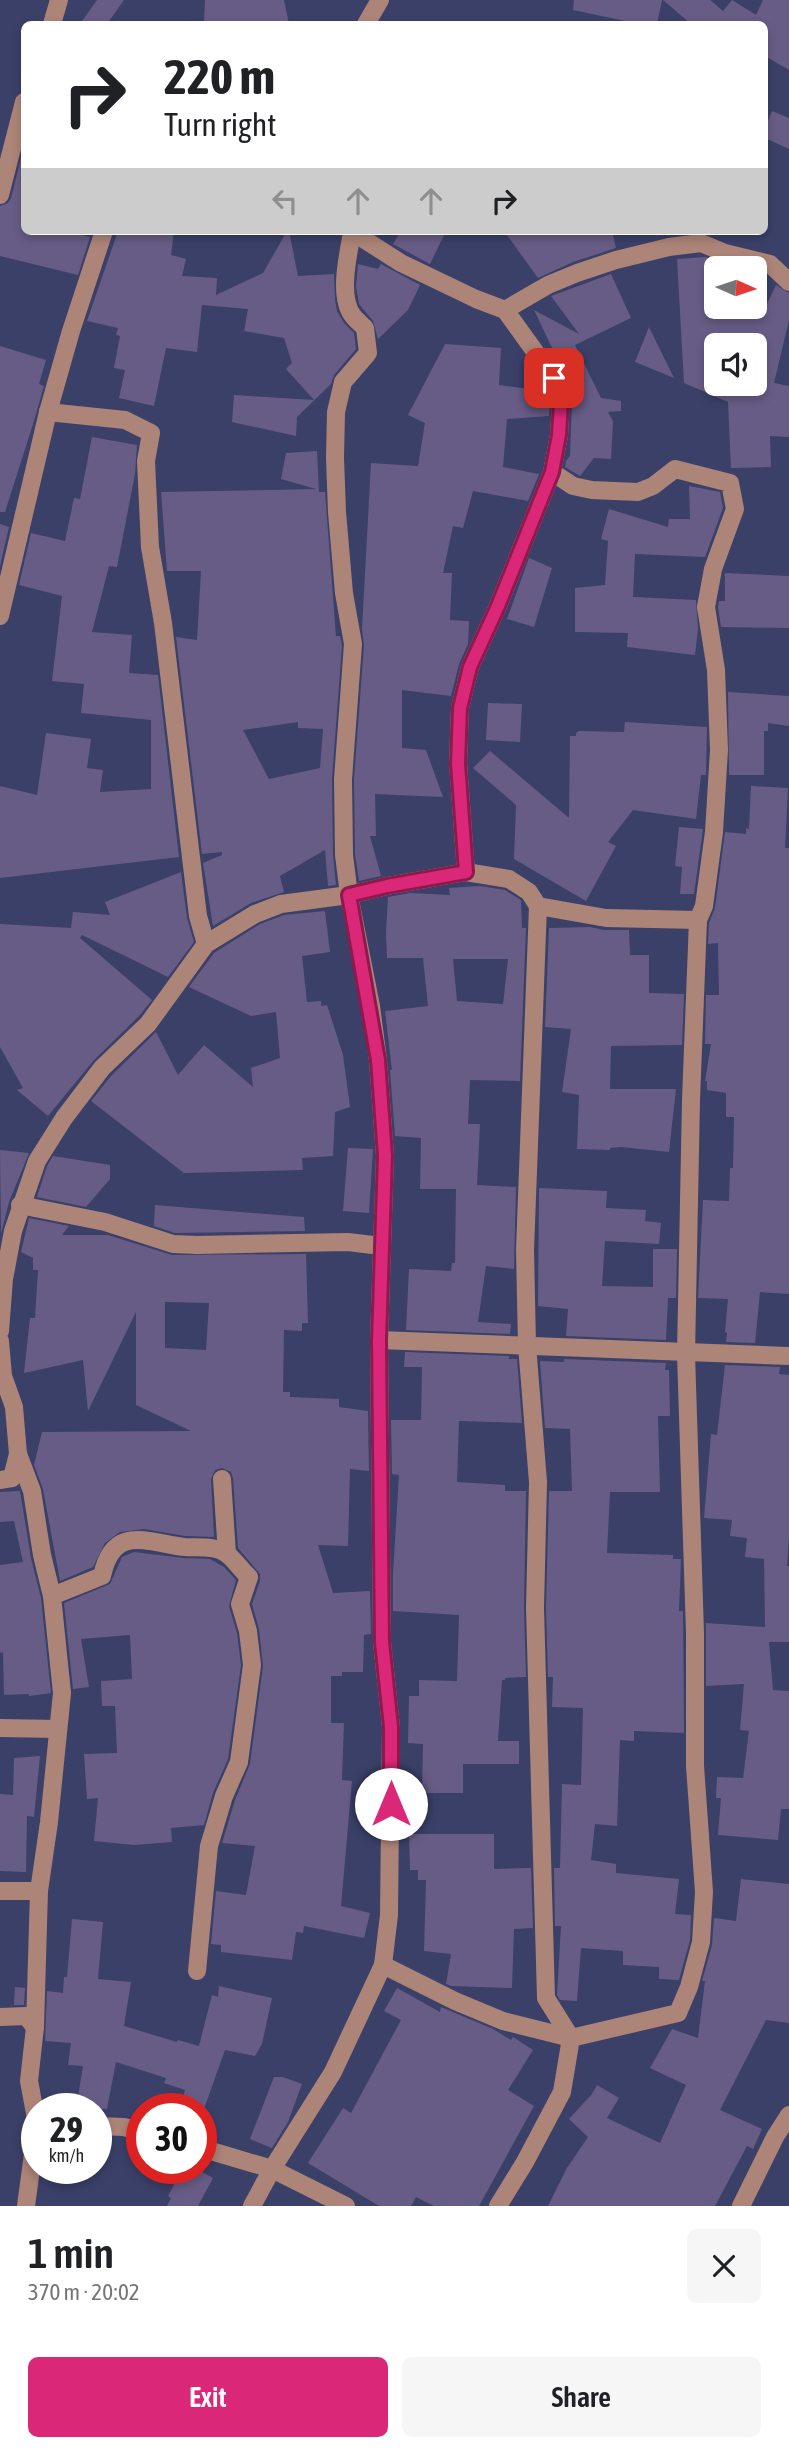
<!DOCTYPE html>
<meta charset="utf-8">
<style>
body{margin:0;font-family:"Asap Condensed",sans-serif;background:#f6f6f6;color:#202124;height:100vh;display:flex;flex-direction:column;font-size:26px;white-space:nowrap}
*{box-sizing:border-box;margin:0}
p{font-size:23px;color:#757577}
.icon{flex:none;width:38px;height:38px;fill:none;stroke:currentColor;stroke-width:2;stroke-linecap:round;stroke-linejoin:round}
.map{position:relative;height:2206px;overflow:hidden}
.side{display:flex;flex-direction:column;background:#fff;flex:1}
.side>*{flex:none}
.hud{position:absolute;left:21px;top:21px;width:747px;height:214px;border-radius:10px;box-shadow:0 4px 10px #0003;background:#fff;color:#202124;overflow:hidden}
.needle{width:46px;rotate:93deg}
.buttons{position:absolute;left:704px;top:256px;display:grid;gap:14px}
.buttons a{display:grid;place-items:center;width:63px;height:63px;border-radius:10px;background:#fff;box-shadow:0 4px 10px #0003;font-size:35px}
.speed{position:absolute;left:21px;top:2093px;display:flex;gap:14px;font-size:35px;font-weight:700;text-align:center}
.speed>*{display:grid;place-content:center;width:91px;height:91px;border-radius:50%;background:#fff;box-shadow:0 4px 10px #0003;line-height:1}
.speed small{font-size:18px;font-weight:400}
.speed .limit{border:10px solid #d22;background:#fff;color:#111}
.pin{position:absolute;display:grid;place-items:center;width:60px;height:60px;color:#fff;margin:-30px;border-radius:14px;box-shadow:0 4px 10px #0006}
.me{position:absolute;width:77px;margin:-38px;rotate:0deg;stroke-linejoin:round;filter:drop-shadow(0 0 5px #0008)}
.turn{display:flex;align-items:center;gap:24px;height:147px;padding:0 28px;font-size:32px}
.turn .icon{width:91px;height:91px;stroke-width:2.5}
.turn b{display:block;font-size:49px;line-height:60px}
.lanes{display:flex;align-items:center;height:66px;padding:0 28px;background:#0003;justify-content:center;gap:35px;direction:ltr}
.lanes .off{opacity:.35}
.round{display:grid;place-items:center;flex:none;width:74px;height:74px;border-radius:10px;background:#f6f6f6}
.summary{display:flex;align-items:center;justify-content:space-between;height:119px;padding:0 28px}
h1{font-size:42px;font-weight:600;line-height:52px}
.cta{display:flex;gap:14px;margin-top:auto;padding:14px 28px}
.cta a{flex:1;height:80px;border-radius:10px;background:#db2777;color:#fff;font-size:28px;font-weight:600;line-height:80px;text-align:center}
.cta a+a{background:#f6f6f6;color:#202124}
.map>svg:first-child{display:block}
.building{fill:#675c86;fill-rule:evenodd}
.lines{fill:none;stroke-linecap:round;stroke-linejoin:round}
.minor{stroke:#ad8478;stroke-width:18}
.route-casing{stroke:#8e194d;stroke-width:18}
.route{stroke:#db2777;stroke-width:12}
</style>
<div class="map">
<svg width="789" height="2206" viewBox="0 0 789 2206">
<rect width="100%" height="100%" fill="#3a4068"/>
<g class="building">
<path d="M97,0H124L107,24H80Z"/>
<path d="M205,0H284L289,24H204Z"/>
<path d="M574,0H662L657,24H629L630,22L573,10Z"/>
<path d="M663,0H710L723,11L732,0L756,15L763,0H789V70L765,56V24H691Z"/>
<path d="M772,111L789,118V149L765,138V128Z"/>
<path d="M24,146V231H66L90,237L78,275L0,256V206L8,203L11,198Z"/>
<path d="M118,231H174L171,255L186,259L182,276L217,278L216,295L263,273L287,231H289L298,276L334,274L335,299L337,311L344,323L354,333L356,349L334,375L331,384L297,417L296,436L232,422L234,395L314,400L286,369L292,363L284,338L244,331L248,309L202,305L197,352L166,348L154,406L119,398L125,370L114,368L120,336L116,335L118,328L87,321Z"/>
<path d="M401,231H446L430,264L393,244Z"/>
<path d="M504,231H612L616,248L573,262L538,278Z"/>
<path d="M706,257L709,259L712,306H766L776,285L789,293V320L774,383L789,386V437L770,436L771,467L731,468L728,402L684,383L677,259ZM716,345H754V383H716Z"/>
<path d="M358,264L378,269L381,264L420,285L408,310L378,339L373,321L359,304L356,287Z"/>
<path d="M611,274L631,318L575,345L601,398L621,401V411L608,412L613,421L611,459L594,458L580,476L565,467L566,461L570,456L572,403L571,394H574L534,310L579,334L551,296Z"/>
<path d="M649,327L674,378L635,362Z"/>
<path d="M445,344L501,348L499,385L546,391L550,403L549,416L507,419L503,467L539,474L528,501L473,491L463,528L453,526L443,573H452L450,620L469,621L468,644L459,664L451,696L402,690V748L426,750L443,797L375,794L376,836H370L381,876L359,881L355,854L354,779L364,645L362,629L371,463L418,466L425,423L408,415Z"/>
<path d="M0,346L46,360L39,384L44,386L34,421L5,512H0Z"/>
<path d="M92,437L137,445L135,474L117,567L109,566L92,632L132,635L129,673L158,675L179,857L0,878V786L37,795L46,733L91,739L87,768L103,770L100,792L151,789V720L81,713L84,684L52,681L62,596L19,585L31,533L65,541L74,498L80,499Z"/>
<path d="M317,451L319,492H325L336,636H340L342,645L332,779L333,855L336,885L328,886L325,850L280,876L284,892L251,903L213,926L203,863L222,855V852L202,854L176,637L197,640L201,571H167L161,492L316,489L281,479L286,453ZM298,722V728L323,729L320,768L269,779L243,730Z"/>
<path d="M689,486L720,492L723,508L705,557L635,554L633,597L696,600L698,629L695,655L627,647L628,633L575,632V588L605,585L608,541L601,539L609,509L668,527L669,519H690Z"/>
<path d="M0,524L9,527L0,566Z"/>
<path d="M529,558L552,568L534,627L507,619Z"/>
<path d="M725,573L789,576V628L721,627L718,607L719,601H725Z"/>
<path d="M728,692L789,696V726L768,723V731H764V775H729Z"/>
<path d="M488,703L522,704L520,742L486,740Z"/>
<path d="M625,722L707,727L706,775H701L696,819L633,810L608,842L616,846L586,901L514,859L516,805L473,768L490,751L569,818L570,736H576V733L579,731L624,732Z"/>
<path d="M751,786L788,788L785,848H789V1294L760,1292L755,1343L726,1342L727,1333L725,1332L728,1299L698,1298L703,1200L729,1201L730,1168H733L734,1117H726V1093L707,1090V1081H705L711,1044H705L706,995H719L718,943L708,944L709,923L715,908L725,832L746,834V828L749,829Z"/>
<path d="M679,827L703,829L694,894H680L682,867L675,866Z"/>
<path d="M181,872L187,918L194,942L168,977L82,935L80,938L152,1000L139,1016L94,1060L48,1116L17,1090L23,1088L0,1047V924L71,928L73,912L110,915L105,902Z"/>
<path d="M480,886L505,890L521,900L522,928H526L520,1081L470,1080L468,1124H480L477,1185L516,1187L514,1269L486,1266L478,1322L511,1324L510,1334L406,1330L409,1269L451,1271L452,1263H455L456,1189H420L421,1138L395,1136L390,1070H392L385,1011L428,1006L423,958H387L386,932L388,897L410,893L450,895L449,888ZM453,959H508L503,1004L457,1001Z"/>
<path d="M325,911L330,952L302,956L307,1002L321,1001V1006L327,1005L343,1055L350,1107L335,1112L333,1156L302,1158L303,1170L184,1173L91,1101L111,1076L156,1032L178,1075L204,1045L253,1087L251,1068L280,1058L276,1012L251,1016L189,987L214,953L260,924L284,915Z"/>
<path d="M590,927L604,930H629L630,955H649V993L684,994L682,1045L611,1046L610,1089H676L669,1152L621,1147L610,1148V1150L577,1149L579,1095L562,1092L571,1029L545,1027L549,928Z"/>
<path d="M348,1148L373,1149L369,1213L343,1211Z"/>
<path d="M0,1150L29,1153L9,1202L1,1234Z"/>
<path d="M53,1156L110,1165V1179L86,1207L37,1197L47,1166Z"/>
<path d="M539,1188L607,1191L606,1208L646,1210L645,1221L661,1223L659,1244L605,1241L602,1286L653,1287V1249H677L676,1298H668L666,1340L566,1336L568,1309L538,1306Z"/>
<path d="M155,1205L304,1217L305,1231L175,1233L154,1226Z"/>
<path d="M29,1218L69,1226L62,1235H108L172,1255L306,1254L308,1323H302V1331L284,1330L283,1392H290V1397L339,1399V1407L368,1411L369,1471L350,1469L348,1546L318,1545L333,1593L370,1591L371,1634L364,1635L363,1672H342V1676H331V1723H344L342,1780L352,1781L341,1906L370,1913L364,1938L304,1926L303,1933L296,1932L292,1960L221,1952V1945L211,1944L216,1891L246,1895L255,1846L222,1843L235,1800L250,1764L263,1666L259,1629L252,1604L260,1581V1574L238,1548L233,1478L231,1472L222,1468L215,1470L211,1479L214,1537L185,1536L144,1529L120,1532L105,1543L93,1567L60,1581L43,1489L34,1465L42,1432L191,1431L136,1405V1312L88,1411L83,1360L24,1373L30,1318H35L38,1270H33V1258L21,1252ZM165,1302L209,1303L206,1350L165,1348Z"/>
<path d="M405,1352L509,1356V1359H517L522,1423L459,1421L457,1482L505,1485V1491H526L524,1608L526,1677L505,1678V1680H502L498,1741H519V1764H463V1793H422L423,1744L408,1743L409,1696H419V1680L457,1681L459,1615L393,1611V1574L399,1475L392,1474L391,1420H421L422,1367H404Z"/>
<path d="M564,1359L666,1363L665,1370H669L670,1416H658L660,1492H610L607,1553L673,1555V1559H681L679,1611H683L684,1733L634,1731V1741L620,1740L617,1826L595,1824L591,1860L616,1864V1873L679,1879L675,1914L691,1915L690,1940L679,1980L659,1979V1967L623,1965V1951L581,1948L577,2001L560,2000L557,1995L561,1926H555L554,1868H560L562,1784L581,1785L583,1708L552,1707L553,1677H548L546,1608L549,1491H572L570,1429L545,1428L540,1361L564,1362Z"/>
<path d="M725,1365L780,1367L779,1374L789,1375V1536L787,1566H789V1642H769L773,1690L789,1691V1809H781L778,1840L718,1835L721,1798H716L717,1777L743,1778L749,1731L740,1730L744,1684L706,1686V1623L765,1627L764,1559L745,1557L747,1538L730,1536L732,1520L704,1518L711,1434L717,1435Z"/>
<path d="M20,1491L31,1558L41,1598L51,1693L29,1696V1694L4,1695L3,1652L0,1653V1565L23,1562L14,1521L0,1522V1492Z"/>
<path d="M134,1552L183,1558L210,1559L224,1567L236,1580L229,1606L237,1633L241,1665L228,1759L213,1793L204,1825L171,1828L172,1842L134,1845L94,1841L98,1798L87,1799L84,1754L117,1753L115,1706H102L101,1681L132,1679L130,1635L81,1639L89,1687L73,1689L64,1603L110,1584L122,1557Z"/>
<path d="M40,1756L34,1817L27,1816L26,1872L0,1871V1794L13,1795L14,1758Z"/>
<path d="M409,1834H494V1869L531,1868L533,1928L514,1929L512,1988L451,1986L446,1984L451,1954L424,1951L426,1880H418V1870H410Z"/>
<path d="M741,1879L789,1884V2023L766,2020L720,2110L762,2129L753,2149L747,2146L715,2206H548L567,2168L588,2137L569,2119L592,2094L597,2085L619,2098L607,2118L660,2143L686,2085L650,2068L672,2029L698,2038L705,1981H702L712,1945L714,1918L736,1921Z"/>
<path d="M72,1919L103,1922L98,1979L131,1982L124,2026L177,2042L178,2040L199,2046L212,1995L218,1997L219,1986L272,1998L262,2044L255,2056L225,2050L204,2109H180L185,2090L164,2083L166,2078L116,2062L107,2109H76L83,2066L68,2065L71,2043L45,2041L47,1991L63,1993L64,1977H67Z"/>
<path d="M15,1987L25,1988L24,2005H14Z"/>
<path d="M397,1988L440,2012L441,2007L493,2029L511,2040L513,2037L533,2050L508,2090L534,2106L479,2206H434L416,2197L411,2206H379L308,2163L343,2108L351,2113L401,2020L384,2011Z"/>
<path d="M274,2077H283L302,2084L288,2122L272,2148L250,2139Z"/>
<path d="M183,2168H195L213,2178L198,2206H167L171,2198L168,2196Z"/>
</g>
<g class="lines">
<g class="minor">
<path d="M52,24L59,0"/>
<path d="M366,24L380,0"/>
<path d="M0,195L24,102"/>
<path d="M351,231L401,263L476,299L505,310L554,378L561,402L559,435L552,472L498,606L470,667L460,708L458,763L466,872"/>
<path d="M505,310L548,285L577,273L616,260L669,247L701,243L725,253L770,264L789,282"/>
<path d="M48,412L125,420L151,433L146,461L150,547L163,623L198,916L206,944"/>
<path d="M0,616L48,412L71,331L104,231"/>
<path d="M20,1205L105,1222L173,1244L197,1245L348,1242L381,1246"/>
<path d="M0,1331L4,1279L13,1231L37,1161L64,1118L102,1068L148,1024L206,944L255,914L281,904L349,895L387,886L466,872L509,879L529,892L538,906L606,918L698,920"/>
<path d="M379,1340L789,1356"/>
<path d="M0,1341L3,1376L14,1407L18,1454L32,1491L42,1555L52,1596L62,1693L49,1822L39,1891L35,2027L29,2081L37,2124L26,2206"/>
<path d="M222,1479L227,1554"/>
<path d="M0,1480L12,1478L18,1454"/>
<path d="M52,1596L102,1576C113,1524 146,1542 184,1547C197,1548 216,1545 227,1554C234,1559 241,1570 249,1577L240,1604L248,1631L252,1665L239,1762L224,1796L209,1846L197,1971"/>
<path d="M0,1728L58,1729"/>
<path d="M0,1891H39"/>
<path d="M383,1965L455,2001L503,2021L571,2038L678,2013L689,1987L701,1942L704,1892L695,1766V1633L686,1354L691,1100L698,920L704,906L714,832L719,750L716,670L706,607L713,569L735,509L730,483L675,469L653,486L638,492L592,490L573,486L552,472"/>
<path d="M0,2017L26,2016L35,2027"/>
<path d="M96,2126L124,2127L142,2132"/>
<path d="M201,2148L272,2169L346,2206"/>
<path d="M252,2206L272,2169L333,2072L383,1965L389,1915L391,1727L382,1642L379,1340L385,1156L378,1060L371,1006L349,895L344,855L343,779L353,644L344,593L337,512L335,458L336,412L343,382L368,353L365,328C361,324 356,320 353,316C338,297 348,255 352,233"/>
<path d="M498,2206L525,2162L562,2092L571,2038L546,1998L535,1608L538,1482L527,1345L525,1250L538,906"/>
<path d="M741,2206L775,2137L789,2115"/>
</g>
</g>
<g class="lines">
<defs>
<path id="route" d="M391,1804V1727L382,1642L379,1340L385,1156L378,1060L349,895L387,886L466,872L458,764L460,708L470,667L498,606L552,472L559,435L561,402L554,378"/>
</defs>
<use href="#route" class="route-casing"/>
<use href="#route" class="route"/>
</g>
</svg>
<div class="buttons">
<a><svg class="needle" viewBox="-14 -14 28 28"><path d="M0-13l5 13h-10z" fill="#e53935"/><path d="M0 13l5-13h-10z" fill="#757577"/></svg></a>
<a><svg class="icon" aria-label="sound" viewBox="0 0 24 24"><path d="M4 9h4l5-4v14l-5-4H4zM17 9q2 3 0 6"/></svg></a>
</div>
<div class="speed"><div>29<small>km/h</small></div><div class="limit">30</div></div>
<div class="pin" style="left:554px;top:378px;background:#d93025"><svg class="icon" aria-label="arrive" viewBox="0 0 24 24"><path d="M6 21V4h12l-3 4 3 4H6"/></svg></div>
<svg class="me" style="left:391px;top:1804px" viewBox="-20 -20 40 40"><circle r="19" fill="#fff"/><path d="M0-13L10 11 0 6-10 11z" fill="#db2777"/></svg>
<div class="hud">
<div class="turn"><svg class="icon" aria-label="right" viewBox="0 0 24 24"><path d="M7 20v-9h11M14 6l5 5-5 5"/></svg><div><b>220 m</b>Turn right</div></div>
<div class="lanes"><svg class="icon off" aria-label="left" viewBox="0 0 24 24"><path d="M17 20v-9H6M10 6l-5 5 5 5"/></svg><svg class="icon off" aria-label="ahead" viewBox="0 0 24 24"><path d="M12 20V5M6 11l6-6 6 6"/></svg><svg class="icon off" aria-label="ahead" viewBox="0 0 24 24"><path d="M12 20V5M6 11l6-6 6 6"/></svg><svg class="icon" aria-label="right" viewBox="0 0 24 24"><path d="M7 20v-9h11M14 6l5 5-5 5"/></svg></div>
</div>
</div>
<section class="side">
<div class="summary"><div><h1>1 min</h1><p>370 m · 20:02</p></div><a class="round"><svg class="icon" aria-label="close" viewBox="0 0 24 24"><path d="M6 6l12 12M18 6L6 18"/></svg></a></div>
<div class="cta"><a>Exit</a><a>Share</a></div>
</section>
